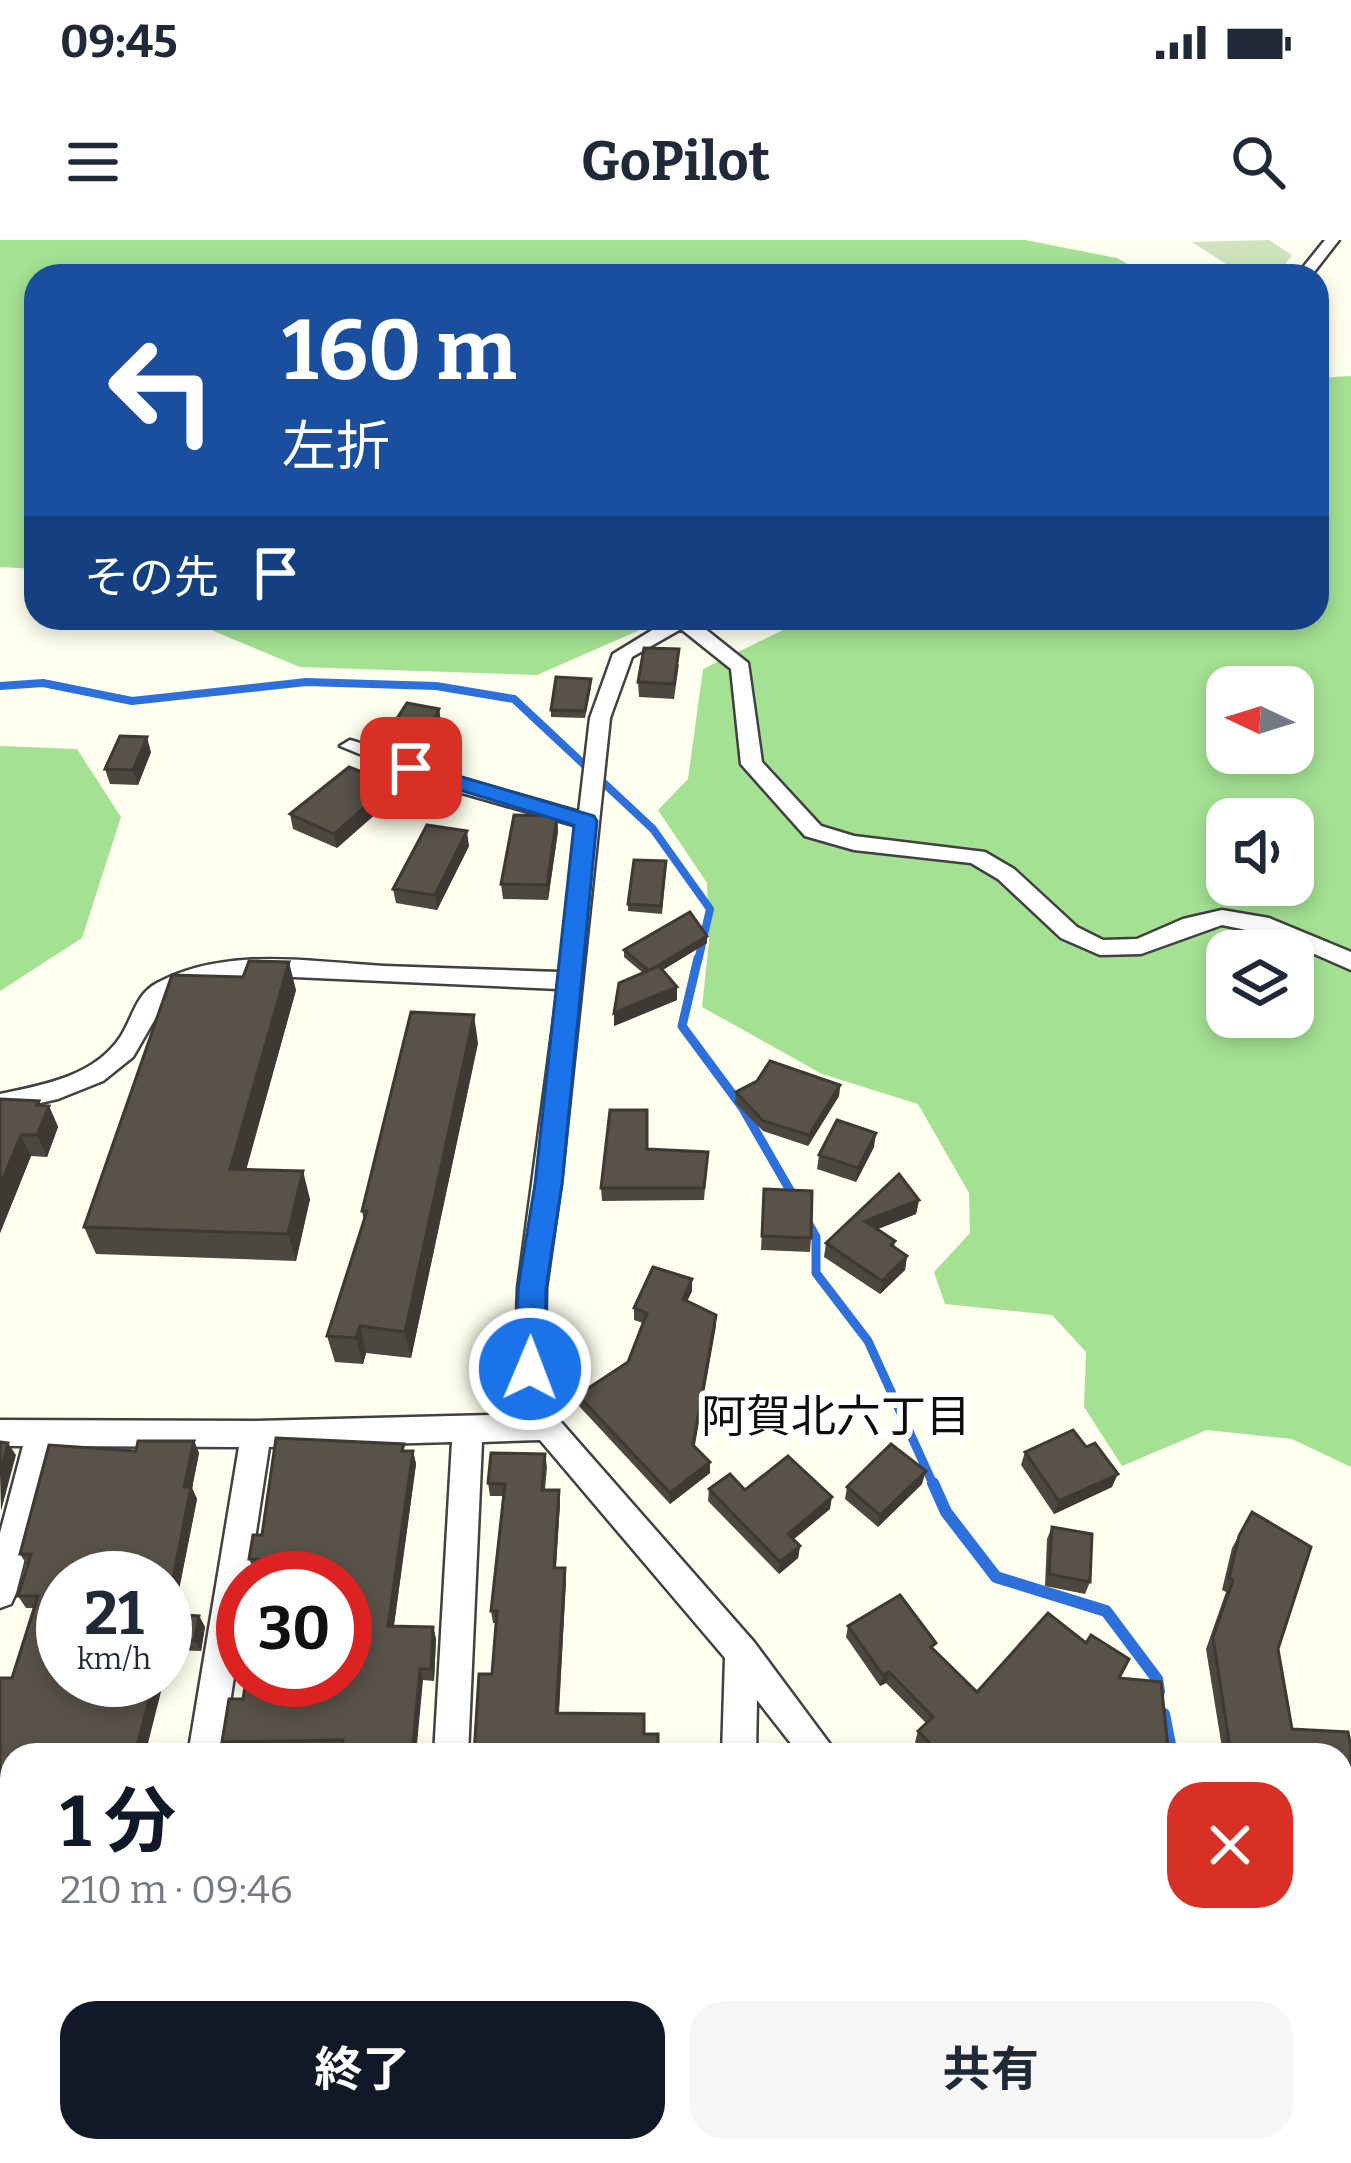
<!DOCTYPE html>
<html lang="ja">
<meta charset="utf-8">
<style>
body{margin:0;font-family:Bitter,"Noto Sans JP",serif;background:#f6f6f7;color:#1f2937;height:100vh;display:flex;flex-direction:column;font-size:45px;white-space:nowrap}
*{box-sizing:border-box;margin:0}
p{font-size:39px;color:#747a83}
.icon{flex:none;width:66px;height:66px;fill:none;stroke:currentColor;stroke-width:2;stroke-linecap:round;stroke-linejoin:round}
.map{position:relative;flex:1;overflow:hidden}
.sheet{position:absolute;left:0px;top:1503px;width:1353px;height:420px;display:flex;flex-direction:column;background:#fff;border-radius:36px 36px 0 0;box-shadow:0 6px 18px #0003}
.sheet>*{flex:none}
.banner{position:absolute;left:24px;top:24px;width:1305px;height:366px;border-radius:36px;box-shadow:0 6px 18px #0003;background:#1a4fa0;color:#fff;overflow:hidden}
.needle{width:78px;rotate:274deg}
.fabs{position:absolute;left:1206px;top:426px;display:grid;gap:24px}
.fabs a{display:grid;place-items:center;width:108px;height:108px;border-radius:24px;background:#fff;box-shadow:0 6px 18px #0003;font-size:60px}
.speed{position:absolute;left:36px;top:1311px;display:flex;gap:24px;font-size:60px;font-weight:700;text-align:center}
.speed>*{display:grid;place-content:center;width:156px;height:156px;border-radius:50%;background:#fff;box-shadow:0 6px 18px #0003;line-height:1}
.speed small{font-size:30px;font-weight:400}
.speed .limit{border:18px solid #d22;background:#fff;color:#111}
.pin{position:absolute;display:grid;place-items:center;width:102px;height:102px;color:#fff;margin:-51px;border-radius:24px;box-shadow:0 6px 18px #0006}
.me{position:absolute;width:132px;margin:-66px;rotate:1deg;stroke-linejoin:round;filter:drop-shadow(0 0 9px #0008)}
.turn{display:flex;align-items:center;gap:42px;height:252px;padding:0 60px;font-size:54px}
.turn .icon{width:156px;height:156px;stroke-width:2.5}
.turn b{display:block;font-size:84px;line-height:102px}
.then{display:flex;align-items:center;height:114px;padding:0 60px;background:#0003;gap:24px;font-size:45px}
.round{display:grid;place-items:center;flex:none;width:126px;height:126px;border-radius:36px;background:#f6f6f7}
.summary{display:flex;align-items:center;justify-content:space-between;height:204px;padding:0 60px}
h1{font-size:72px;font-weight:700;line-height:90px;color:#111827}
.action{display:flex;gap:24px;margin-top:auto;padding:24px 60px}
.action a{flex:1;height:138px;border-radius:36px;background:#111827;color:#fff;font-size:48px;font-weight:700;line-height:138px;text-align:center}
.action a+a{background:#f6f6f7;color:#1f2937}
.status{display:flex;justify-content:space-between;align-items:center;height:84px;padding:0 60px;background:#fff;direction:ltr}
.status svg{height:33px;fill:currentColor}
header{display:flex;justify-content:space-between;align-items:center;height:156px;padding:0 60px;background:#fff;font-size:54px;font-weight:700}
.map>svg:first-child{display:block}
.forest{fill:#a4e192;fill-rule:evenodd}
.cemetery{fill:#cfe4bd}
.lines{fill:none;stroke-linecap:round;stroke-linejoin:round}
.stream-far2{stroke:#2d70db;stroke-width:8}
.stream-far1{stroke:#2d70db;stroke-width:9}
.stream{stroke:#2d70db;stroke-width:12}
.street-casing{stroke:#414141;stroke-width:5}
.street{fill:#fff;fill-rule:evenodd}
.wall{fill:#4c473f}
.shaded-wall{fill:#3e3933}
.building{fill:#585249;stroke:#3e3933;stroke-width:3}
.route{fill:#1a73e8;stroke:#114b97;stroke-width:3}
.labels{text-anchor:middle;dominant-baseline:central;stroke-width:12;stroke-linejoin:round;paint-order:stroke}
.neighbourhood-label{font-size:45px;fill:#0e0e0e;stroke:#fff}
</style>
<div class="status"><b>09:45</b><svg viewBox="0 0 49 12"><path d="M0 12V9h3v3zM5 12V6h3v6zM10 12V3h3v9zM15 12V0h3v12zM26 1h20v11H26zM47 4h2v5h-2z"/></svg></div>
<header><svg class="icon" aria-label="menu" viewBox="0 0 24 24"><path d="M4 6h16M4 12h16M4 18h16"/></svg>GoPilot<svg class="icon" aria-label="search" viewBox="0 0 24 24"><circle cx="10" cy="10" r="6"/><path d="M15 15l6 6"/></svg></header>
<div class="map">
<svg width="1351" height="1923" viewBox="0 0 1351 1923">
<rect width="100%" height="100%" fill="#fffff0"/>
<g class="forest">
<path d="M0,0H1025L1117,18L1149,36H36V329L0,327Z"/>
<path d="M1351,136V1227L1292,1199L1207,1190L1122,1226L1084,1167L1086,1112L1052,1075L945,1064L934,1032L970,993L969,953L918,864L822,834L702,767L709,702L707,643L658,570L688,539L703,429L808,378H1317V138ZM1227,447H1293V513H1227ZM1227,579H1293V645H1227ZM1227,711H1293V777H1227Z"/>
<path d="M194,378H667L537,435L300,427L211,390Z"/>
<path d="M0,506L77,509L121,577L82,698L0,751Z"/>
</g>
<path class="cemetery" d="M1269,0L1292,15L1284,26L1237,31L1192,2Z"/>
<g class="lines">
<path class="stream-far2" d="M0,446L43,443L132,461L306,442L436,446L514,459L653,589L710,669L698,721"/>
<g class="stream-far1">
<path d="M698,718L682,786L742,867L795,959"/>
<path d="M806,979L816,997V1033L868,1101L934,1246"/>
</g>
<g class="stream">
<path d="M933,1243L946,1272L996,1337L1106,1371L1157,1439L1159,1452"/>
<path d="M1164,1474L1172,1515"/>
<path d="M1341,1645L1351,1646"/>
</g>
<defs>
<g id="street">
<path d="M1325,0H1339L1311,36H1296Z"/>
<path d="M672,378H711L699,384L748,423L762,522L821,586L854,596L985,612L1014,629L1077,687L1103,700L1137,699L1183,679L1222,670L1269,678L1351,712V730L1271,695L1222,685L1141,714L1100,715L1061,698L998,639L971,623L854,610L805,596L741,524L731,429L681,389L632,417L610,478L561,943L546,1048L545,1129L560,1181L754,1402L838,1515H800L757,1460L756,1515H722L725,1418L540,1200L482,1202L468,1515H434L452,1202L269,1207L249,1338H243V1378L222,1515H188L239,1207L54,1206L16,1353L11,1364L0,1368V1293L23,1206H0V1180L256,1181L528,1174L515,1129L518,1048L558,749L272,736L215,740L166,760L133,817L103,841L58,859L0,872V854C44,845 95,836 121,796C133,777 136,754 157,743C227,706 309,722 384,726C443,728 501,730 560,732L577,586L441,547L340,506L350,500L357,502L457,537L579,572L590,478L613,414Z"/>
<rect x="0" y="1604" width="12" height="36"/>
<path d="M119,1911H159L157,1923H117Z"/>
<path d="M403,1911H443L442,1923H402Z"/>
<rect x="716" y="1911" width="40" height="12"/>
<path d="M1050,1911H1090L1091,1923H1051Z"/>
</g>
</defs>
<use href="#street" class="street-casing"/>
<use href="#street" class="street"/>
</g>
<g class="wall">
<path d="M679,424L674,459L639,457L638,442Z"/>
<path d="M591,447L585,478L551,477V470Z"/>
<path d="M439,469L441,484L425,521L389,508L387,494Z"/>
<path d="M151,512L138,545L110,544L105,529Z"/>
<path d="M413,541L337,608L293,589L290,574Z"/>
<path d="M557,576L558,591L548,660L503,659L501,644Z"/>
<path d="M469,606L437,670L396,663L393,649Z"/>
<path d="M666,629L662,674L628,671V664Z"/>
<path d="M707,703L663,730L677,760L614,786L643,733L624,717V710Z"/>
<path d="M296,750L246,929L310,959L296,1021L96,1014L84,987Z"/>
<path d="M478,803L411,1118L366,1113L363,1124L335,1122L327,1096L364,981L362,971Z"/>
<path d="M840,845L839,856L808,906L763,891L735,863L736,852Z"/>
<path d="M0,859L49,866L58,887L47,917L31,916L0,993Z"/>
<path d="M874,907L856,942L817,929L819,915Z"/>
<path d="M647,909L708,912L704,960L602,961L601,948Z"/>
<path d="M764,949L811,998L810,1012L761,1010Z"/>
<path d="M919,960L916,974L877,989L895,1001L894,1008L907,1016L905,1030L880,1054L824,1017L826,1003Z"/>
<path d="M692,1051L687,1061L716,1075L694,1206L710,1222V1233L670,1264L579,1166L578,1155L628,1122L643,1083L634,1080V1068Z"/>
<path d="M194,1201L199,1213L192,1248L197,1259L174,1374L199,1376L205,1387L201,1411L172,1410L165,1435V1338L12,1515V1581L0,1580V1438H12L34,1368H26L18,1356L27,1325L20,1314L136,1211Z"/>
<path d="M405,1211H413L416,1224L394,1386L433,1387L436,1399L434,1441L423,1440L341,1510L228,1512L222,1502L243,1459L345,1440L266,1332H255L249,1319L262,1295Z"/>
<path d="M1025,1212L1112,1247L1054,1274L1021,1225Z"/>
<path d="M545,1214L547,1227L545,1250L560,1263L556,1328H565L566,1340L559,1473L492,1434L496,1383H493L491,1371L503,1256H490L488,1243Z"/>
<path d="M922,1244L878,1287L845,1259L847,1247Z"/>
<path d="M709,1249L745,1250L830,1269L793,1300L800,1306L798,1318L779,1334L708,1261Z"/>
<path d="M1252,1272L1292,1489L1351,1508V1567L1341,1566V1515H927L915,1502L918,1491L926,1483L886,1443L880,1446L846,1397L848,1386L934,1410L977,1452L1119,1438L1168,1507L1222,1508L1206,1409L1226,1352L1222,1350L1232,1308Z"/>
<path d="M1052,1287L1090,1342L1085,1354L1045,1346L1047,1299Z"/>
<path d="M443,1911H530L529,1923H452L453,1920L447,1919Z"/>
<path d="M1164,1911H1192L1168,1920Z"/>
<path d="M1254,1911H1341L1351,1923H1262Z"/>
</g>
<g class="shaded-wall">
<path d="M439,469L441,484L425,521L423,506Z"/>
<path d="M147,497L151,512L138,545L133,530Z"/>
<path d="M411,526L413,541L337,608L334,594Z"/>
<path d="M557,576L558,591L548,660L547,645Z"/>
<path d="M467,591L469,606L437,670L435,655Z"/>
<path d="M707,696V703L649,738V731Z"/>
<path d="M289,722L296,750L239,956L230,929Z"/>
<path d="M677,747V760L614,786V773Z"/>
<path d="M474,775L478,803L411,1118L405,1092Z"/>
<path d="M840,845L839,856L808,906L809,895Z"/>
<path d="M39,861L45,875L49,866L58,887L47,917L37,895V865Z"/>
<path d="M876,893L874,907L856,942L858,928Z"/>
<path d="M21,895L31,916L0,993V946Z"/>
<path d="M303,931L310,959L296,1021L288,994Z"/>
<path d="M919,960L916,974L863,995L865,981Z"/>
<path d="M907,1016L905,1030L880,1054L882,1041Z"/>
<path d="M692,1039V1051L683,1070V1059Z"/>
<path d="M716,1075V1086L693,1216V1205Z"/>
<path d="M360,1086L366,1113L363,1124L356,1098Z"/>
<path d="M194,1201L199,1213L192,1248L197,1259L172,1385L166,1374L184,1247Z"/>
<path d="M8,1203L16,1215L1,1271L0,1234Z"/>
<path d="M413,1211L416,1224L392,1398L388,1386Z"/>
<path d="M710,1222V1233L670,1264V1253Z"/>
<path d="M926,1231L922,1244L878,1287L880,1275Z"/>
<path d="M1118,1234L1112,1247L1054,1274L1059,1261Z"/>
<path d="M559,1250L560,1263L555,1340L554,1328Z"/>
<path d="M832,1257L830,1269L786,1305L788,1294Z"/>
<path d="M800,1306L798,1318L779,1334L780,1322Z"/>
<path d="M565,1328L566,1340L558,1484L556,1473Z"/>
<path d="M199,1376L205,1387L201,1411L195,1400Z"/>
<path d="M433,1387L436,1399L434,1441L431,1429Z"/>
<path d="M165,1398L172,1410L165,1435Z"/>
<path d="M420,1429L423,1440L416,1515H412Z"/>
<path d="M889,1432L886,1443L880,1446L883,1435Z"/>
<path d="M154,1440H164L145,1515H135Z"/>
<path d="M81,1911H92L88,1923H77Z"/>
<path d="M352,1911H358L356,1923H350Z"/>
</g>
<g class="building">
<path d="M644,408L679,409L674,444L638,442Z"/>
<path d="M556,437L591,439L585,471L551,470Z"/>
<path d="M407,463L439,469L423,506L387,494Z"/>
<path d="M120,496L147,497L133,530L105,529Z"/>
<path d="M375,512L411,526L334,594L290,574L349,527L362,532Z"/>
<path d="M514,575L557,576L547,645L501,644Z"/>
<path d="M427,585L467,591L435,655L393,649Z"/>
<path d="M634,620L666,621L661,666L628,664Z"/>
<path d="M690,672L707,696L649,731L624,710Z"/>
<path d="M249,721L289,722L230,929L303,931L288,994L84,987L172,735L243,737Z"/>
<path d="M659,726L677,747L614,773L619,743Z"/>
<path d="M411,772L474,775L405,1092L360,1086L356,1098L327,1096L367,971H362Z"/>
<path d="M770,821L840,845L809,895L763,881L736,852L757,841Z"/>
<path d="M0,859L39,861L37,865L49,866L37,895H21L0,946Z"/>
<path d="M610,870H647V909L708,912L704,948H601Z"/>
<path d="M837,880L876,893L858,928L819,915Z"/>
<path d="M899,934L919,960L865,981L895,1001L891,1005L907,1016L882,1041L826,1003Z"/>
<path d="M764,949L812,951L811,998L762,996Z"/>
<path d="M653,1027L692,1039L683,1059L716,1075L693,1205L710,1222L670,1253L578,1155L628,1122L647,1073L634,1068Z"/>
<path d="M1073,1190L1086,1207L1095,1203L1118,1234L1059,1261L1025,1212Z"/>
<path d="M276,1198L404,1204L402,1211H413L388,1386L433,1387L431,1429H420L412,1515H341L343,1500L222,1502L229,1459H243L246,1441L345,1440V1338H265L268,1320L249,1319L253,1295H262Z"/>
<path d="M138,1201H194L184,1247H191L166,1374L199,1376L195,1400L165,1399V1338H63V1440H154L135,1515H12V1571H0V1438H12L38,1356H18L31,1314H20L49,1205L136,1211Z"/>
<path d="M0,1202L8,1203L0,1234Z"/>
<path d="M891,1204L926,1231L880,1275L847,1247Z"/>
<path d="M491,1213L545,1214L542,1250H559L554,1328H565L556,1473L644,1474V1494H658V1515H474L479,1434H492L497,1371H491L505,1244L488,1243Z"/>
<path d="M788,1216L832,1257L788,1294L800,1306L780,1322L709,1249L730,1234L745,1250Z"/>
<path d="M1252,1272L1311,1307L1278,1409L1292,1489L1348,1492L1351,1508V1556H1341V1515H962L956,1510L951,1515H941L918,1491L933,1477L889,1432L883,1435L848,1386L900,1355L936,1403L931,1407L977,1452L1048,1373L1086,1403L1091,1395L1129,1419L1119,1438L1161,1442L1168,1507L1230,1508L1213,1397L1233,1340L1229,1338L1239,1296Z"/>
<path d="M1052,1287L1092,1294L1090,1342L1049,1334Z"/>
<path d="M0,1648L12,1649V1911H81L77,1923H0Z"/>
<path d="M1351,1666V1800L1341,1805V1669Z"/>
<path d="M1341,1902L1351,1916V1923H1275L1267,1911H1341Z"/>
<path d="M154,1911H352L350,1923H152Z"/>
<path d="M443,1911H527L526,1920L503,1918L502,1923H452L454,1914L443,1913Z"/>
<path d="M594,1911H658L657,1923H593Z"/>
<path d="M764,1911H993L994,1923H764Z"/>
</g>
<path class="route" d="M411,522L594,576L597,581L562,944L546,1048L545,1129L541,1138L530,1142L520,1138L516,1129L518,1048L535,944L574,585L404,533L401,528Z"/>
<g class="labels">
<g class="neighbourhood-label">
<text x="836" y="1177">阿賀北六丁目</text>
</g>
</g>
</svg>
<div class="fabs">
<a><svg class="needle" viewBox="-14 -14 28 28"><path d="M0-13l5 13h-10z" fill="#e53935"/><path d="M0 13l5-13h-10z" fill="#747a83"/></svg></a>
<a><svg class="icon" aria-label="sound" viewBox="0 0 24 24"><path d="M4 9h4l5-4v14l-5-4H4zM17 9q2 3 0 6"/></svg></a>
<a><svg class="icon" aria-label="layers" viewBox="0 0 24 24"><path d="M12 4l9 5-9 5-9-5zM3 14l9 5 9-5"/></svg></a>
</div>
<div class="speed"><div>21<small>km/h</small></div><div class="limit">30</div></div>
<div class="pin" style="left:411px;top:528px;background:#d93025"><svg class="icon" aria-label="arrive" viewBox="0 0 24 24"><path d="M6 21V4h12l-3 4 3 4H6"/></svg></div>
<svg class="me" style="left:530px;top:1129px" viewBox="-20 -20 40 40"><circle r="17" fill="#1a73e8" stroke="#fff" stroke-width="3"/><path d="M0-11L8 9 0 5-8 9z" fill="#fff"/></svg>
<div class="banner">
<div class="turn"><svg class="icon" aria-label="left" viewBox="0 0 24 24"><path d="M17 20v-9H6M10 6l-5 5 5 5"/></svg><div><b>160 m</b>左折</div></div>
<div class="then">その先<svg class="icon" aria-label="arrive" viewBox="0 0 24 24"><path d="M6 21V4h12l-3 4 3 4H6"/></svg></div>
</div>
<section class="sheet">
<div class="summary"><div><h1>1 分</h1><p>210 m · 09:46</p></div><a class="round" style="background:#d93025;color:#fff"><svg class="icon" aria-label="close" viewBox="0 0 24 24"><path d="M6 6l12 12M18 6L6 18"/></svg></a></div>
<div class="action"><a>終了</a><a>共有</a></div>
</section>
</div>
